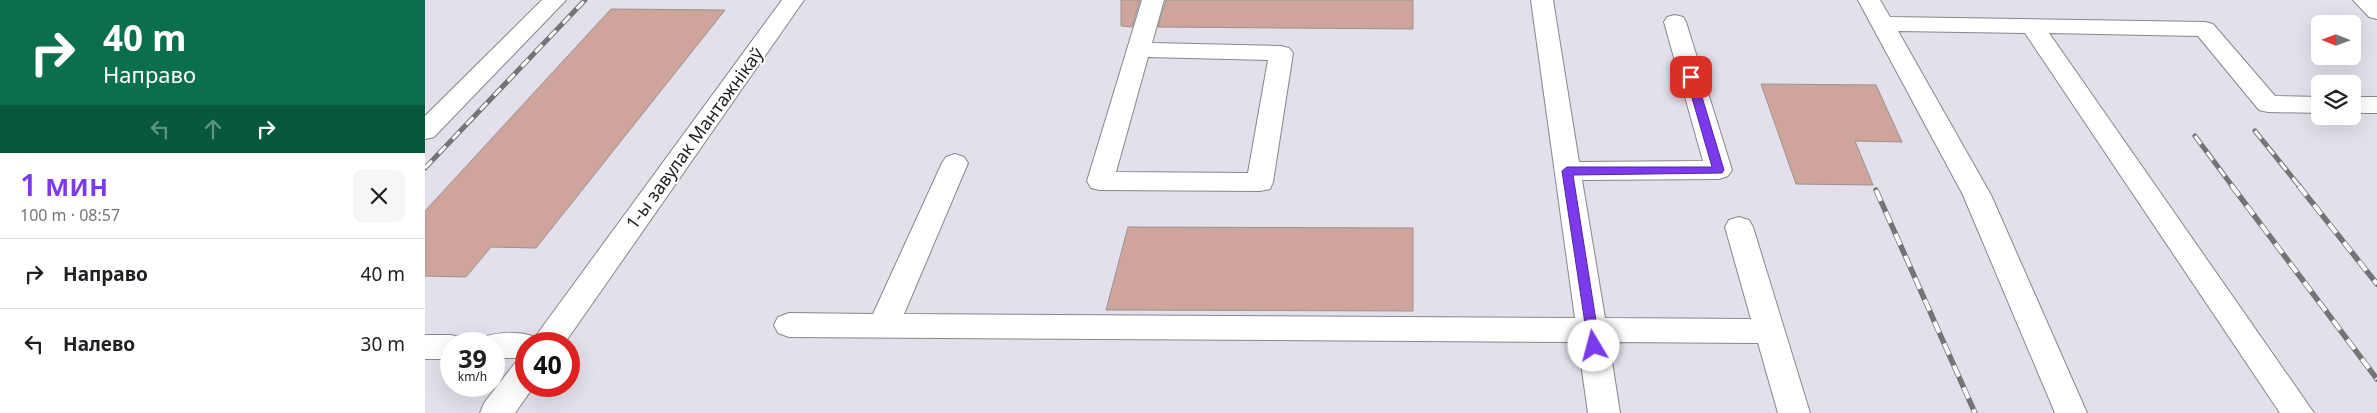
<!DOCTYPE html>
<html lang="ru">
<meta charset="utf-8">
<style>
body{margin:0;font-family:"Noto Sans",sans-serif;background:#f6f6f6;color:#202124;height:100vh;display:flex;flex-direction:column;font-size:19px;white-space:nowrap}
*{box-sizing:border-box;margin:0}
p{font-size:16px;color:#757577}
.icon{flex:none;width:28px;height:28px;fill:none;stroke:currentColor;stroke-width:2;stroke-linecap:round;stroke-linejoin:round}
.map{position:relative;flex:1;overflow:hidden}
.sheet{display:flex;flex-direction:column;background:#fff;width:425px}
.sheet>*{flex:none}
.hud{background:#0b6e4f;color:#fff;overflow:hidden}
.needle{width:32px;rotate:271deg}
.fabs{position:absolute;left:1886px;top:15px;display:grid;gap:10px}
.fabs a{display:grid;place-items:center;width:50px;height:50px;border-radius:8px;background:#fff;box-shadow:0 5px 20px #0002;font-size:25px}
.speed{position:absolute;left:15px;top:332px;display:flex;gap:10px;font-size:25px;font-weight:700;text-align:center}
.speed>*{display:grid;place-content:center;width:65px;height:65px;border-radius:50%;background:#fff;box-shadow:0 5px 20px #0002;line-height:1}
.speed small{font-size:12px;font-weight:400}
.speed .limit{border:8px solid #d22;background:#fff;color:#111}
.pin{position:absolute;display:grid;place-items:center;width:42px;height:42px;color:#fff;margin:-21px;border-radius:10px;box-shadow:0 2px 8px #0006}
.me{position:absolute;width:55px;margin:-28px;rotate:352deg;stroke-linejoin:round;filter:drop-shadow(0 0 4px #0008)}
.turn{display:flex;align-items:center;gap:18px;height:105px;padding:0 20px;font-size:22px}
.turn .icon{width:65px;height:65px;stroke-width:2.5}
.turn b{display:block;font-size:35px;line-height:42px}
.lanes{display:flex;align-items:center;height:48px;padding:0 20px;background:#0003;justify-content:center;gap:25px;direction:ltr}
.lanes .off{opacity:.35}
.round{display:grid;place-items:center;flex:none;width:52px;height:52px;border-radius:8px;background:#f6f6f6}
.head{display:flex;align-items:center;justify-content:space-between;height:85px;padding:0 20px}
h1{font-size:30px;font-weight:600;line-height:38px;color:#7c3aed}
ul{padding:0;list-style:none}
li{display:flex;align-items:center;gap:15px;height:70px;padding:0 20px;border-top:1px solid #e0e0e0}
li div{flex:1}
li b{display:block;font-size:19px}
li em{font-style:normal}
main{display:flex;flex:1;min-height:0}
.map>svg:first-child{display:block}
.built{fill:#e4e0eb;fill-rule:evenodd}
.building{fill:#cfa59b;stroke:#979392}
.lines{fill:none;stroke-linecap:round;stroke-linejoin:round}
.minor-casing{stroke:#878689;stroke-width:2}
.minor{fill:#fff;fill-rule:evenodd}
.rail-far1-casing{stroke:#747375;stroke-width:5}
.rail-casing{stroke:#747375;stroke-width:5.5}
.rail-far1{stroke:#fff;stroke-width:3;stroke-dasharray:10;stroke-linecap:butt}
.rail{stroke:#fff;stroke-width:4;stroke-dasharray:12;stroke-linecap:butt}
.route{fill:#7c3aed;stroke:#51269a}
.labels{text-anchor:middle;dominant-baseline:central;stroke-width:4;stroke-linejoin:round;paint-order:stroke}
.street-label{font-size:18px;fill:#1d1d1e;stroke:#fff}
</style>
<main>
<section class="sheet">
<div class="hud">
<div class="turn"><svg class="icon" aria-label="right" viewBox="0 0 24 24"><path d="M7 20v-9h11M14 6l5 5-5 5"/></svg><div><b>40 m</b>Направо</div></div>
<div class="lanes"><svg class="icon off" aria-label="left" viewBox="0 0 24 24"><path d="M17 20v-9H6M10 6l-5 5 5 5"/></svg><svg class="icon off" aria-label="ahead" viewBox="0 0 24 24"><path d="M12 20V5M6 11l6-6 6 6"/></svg><svg class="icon" aria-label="right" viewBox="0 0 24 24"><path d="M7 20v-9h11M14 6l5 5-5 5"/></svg></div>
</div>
<div class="head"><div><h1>1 мин</h1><p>100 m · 08:57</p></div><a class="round"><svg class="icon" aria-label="close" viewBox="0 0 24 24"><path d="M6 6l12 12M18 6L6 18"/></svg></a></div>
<ul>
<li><svg class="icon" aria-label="right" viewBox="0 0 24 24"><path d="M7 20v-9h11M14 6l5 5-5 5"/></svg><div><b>Направо</b></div><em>40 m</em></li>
<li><svg class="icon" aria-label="left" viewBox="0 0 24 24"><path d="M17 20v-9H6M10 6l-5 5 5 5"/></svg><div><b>Налево</b></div><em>30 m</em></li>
</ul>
</section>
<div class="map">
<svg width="1952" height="413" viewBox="0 0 1952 413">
<rect width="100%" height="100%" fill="#eeecf0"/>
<path class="built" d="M0,0H1952V413H0ZM1895,24H1928V56H1895ZM1895,84H1928V116H1895ZM26,344H69V386H26ZM101,344H144V386H101Z"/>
<g class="building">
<path d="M696,0H715L707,27L696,26Z"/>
<path d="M741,0H988V29L733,27Z"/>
<path d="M186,9L300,10L111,248L66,247L41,277L0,276V211Z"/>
<path d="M1336,84L1451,85L1477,142L1430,141L1448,185L1371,184Z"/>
<path d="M703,227L988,228V311L681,310Z"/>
</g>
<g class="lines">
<defs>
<g id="minor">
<path d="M117,0H141L9,137L0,139V116Z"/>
<path d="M357,0H379L139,344H101V358H69V344H55L58,337C74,332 94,331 110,337Z"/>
<path d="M717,0H739L727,43L856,46L864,48L868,53L848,182L845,189L835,191L675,190L666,188L662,181ZM723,57L843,60L823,173L691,172Z"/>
<path d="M1106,0H1128L1154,162L1278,161L1239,22L1242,17L1250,15L1258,17L1261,22L1307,170L1303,176L1294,179L1157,180L1180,318L1326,319L1300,227L1304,220L1314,217L1324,220L1328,227L1385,413H1353L1333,343L1184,342L1195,413H1163L1153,342L364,337L353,333L349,325L353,317L364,313L448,314L517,163L521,157L530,154L539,157L543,163L479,314L1150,318Z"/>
<path d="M1433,0H1455L1465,17L1780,22L1788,24L1850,96L1895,97V113L1843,112L1834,110L1773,36L1624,33L1889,413H1855L1600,33L1473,31L1566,195L1662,413H1630L1538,195Z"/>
<path d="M1928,0H1952V19L1944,17Z"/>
<rect x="1928" y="97" width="24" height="16"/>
<path d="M0,335H26L37,338L40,344H26V359H0Z"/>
<path d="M101,359V386H109L90,413H55L59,403L90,363Z"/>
</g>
</defs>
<use href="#minor" class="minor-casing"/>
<use href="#minor" class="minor"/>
<defs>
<g id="rail-far1">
<path d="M1830,131L1875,187"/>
<path d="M1770,136L1808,187"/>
<path d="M0,168L160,0"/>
</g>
<g id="rail">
<path d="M1807,186L1952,379"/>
<path d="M1874,186L1952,284"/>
<path d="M1451,190L1550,413"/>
</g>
</defs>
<use href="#rail-far1" class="rail-far1-casing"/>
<use href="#rail" class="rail-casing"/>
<use href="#rail-far1" class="rail-far1"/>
<use href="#rail" class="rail"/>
</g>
<path class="route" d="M1266,74L1271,77L1299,170L1297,173L1148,175L1175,346L1169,352L1164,350L1137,171L1142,167H1287L1261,77Z"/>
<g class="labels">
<g class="street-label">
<text transform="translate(269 138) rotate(-54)">1-ы завулак Мантажнікаў</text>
</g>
</g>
</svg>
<div class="fabs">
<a><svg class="needle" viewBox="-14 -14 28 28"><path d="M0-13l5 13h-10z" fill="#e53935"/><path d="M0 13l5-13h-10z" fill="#757577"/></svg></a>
<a><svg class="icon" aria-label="layers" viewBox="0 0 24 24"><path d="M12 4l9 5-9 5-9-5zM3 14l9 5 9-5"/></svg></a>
</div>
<div class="speed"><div>39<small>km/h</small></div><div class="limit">40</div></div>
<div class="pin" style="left:1266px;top:77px;background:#d93025"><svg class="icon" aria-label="arrive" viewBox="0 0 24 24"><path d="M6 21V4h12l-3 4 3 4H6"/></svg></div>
<svg class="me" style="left:1169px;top:346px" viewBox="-20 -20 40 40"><circle r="19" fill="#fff"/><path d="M0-13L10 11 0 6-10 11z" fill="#7c3aed"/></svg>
</div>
</main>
